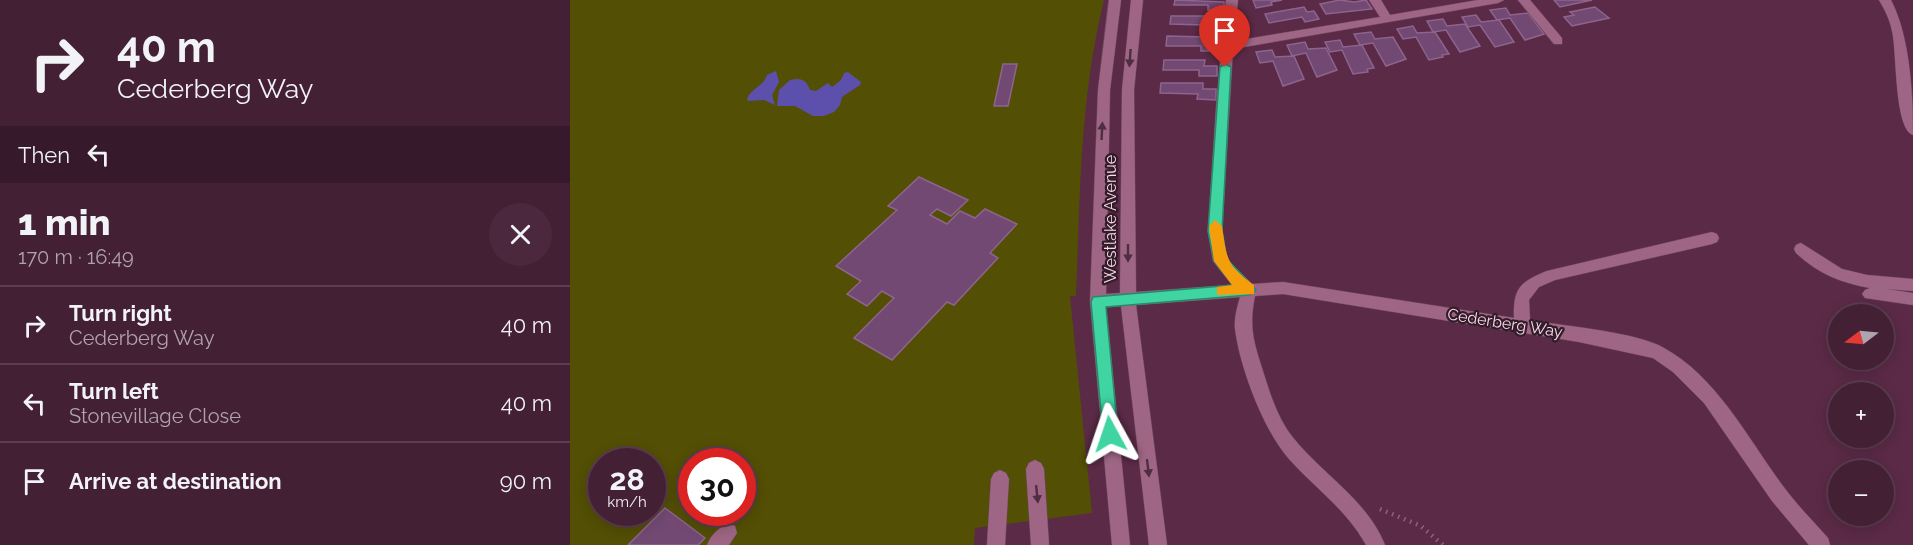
<!DOCTYPE html>
<meta charset="utf-8">
<style>
body{margin:0;font-family:Raleway,sans-serif;background:#4b283d;color:#f1f3f6;height:100vh;display:flex;flex-direction:column;font-size:22px;white-space:nowrap}
*{box-sizing:border-box;margin:0}
p{font-size:20px;color:#afa3ad}
.icon{flex:none;width:33px;height:33px;fill:none;stroke:currentColor;stroke-width:2;stroke-linecap:round;stroke-linejoin:round}
.map{position:relative;flex:1;overflow:hidden}
.sheet{display:flex;flex-direction:column;background:#442035;width:570px}
.sheet>*{flex:none}
.top-card{background:#442035;color:#f1f3f6;overflow:hidden}
.needle{width:39px;rotate:254deg}
.buttons{position:absolute;left:1258px;top:304px;display:grid;gap:12px}
.buttons a{display:grid;place-items:center;width:66px;height:66px;border-radius:50%;background:#442035;box-shadow:0 3px 15px #0003,0 0 0 2px #5c3e50;font-size:30px}
.speed{position:absolute;left:18px;top:448px;display:flex;gap:12px;font-size:30px;font-weight:700;text-align:center}
.speed>*{display:grid;place-content:center;width:78px;height:78px;border-radius:50%;background:#442035;box-shadow:0 3px 15px #0003,0 0 0 2px #5c3e50;line-height:1}
.speed small{font-size:15px;font-weight:400}
.speed .limit{border:9px solid #d22;background:#fff;color:#111}
.pin{position:absolute;display:grid;place-items:center;width:51px;height:51px;color:#fff;margin:-62px -26px;border-radius:50% 50% 50% 0;rotate:-45deg;box-shadow:0 0 6px #0007}
.pin .icon{rotate:45deg}
.me{position:absolute;width:66px;margin:-33px;rotate:355deg;stroke-linejoin:round;filter:drop-shadow(0 0 4px #0008)}
.turn{display:flex;align-items:center;gap:21px;height:126px;padding:0 18px;font-size:27px}
.turn .icon{width:78px;height:78px;stroke-width:2.5}
.turn b{display:block;font-size:42px;line-height:51px}
.then{display:flex;align-items:center;height:57px;padding:0 18px;background:#0003;gap:12px;font-size:22px}
.round{display:grid;place-items:center;flex:none;width:63px;height:63px;border-radius:32px;background:#4b283d}
.summary{display:flex;align-items:center;justify-content:space-between;height:102px;padding:0 18px}
h1{font-size:36px;font-weight:800;line-height:45px}
ul{padding:0;list-style:none}
li{display:flex;align-items:center;gap:18px;height:78px;padding:0 18px;border-top:2px solid #5c3e50}
li div{flex:1}
li b{display:block;font-size:22px}
li em{font-style:normal}
main{display:flex;flex:1;min-height:0}
.map>svg:first-child{display:block}
.green{fill:#534f05;fill-rule:evenodd}
.water{fill:#5c50ac}
.building{fill:#724972;stroke:#8e648e;stroke-width:1.5}
.lines{fill:none;stroke-linecap:round;stroke-linejoin:round}
.minor-casing{stroke:#724962;stroke-width:1}
.path{stroke:#8e637c;stroke-width:4.5;stroke-dasharray:1.5 5;stroke-linecap:butt}
.minor{fill:#9e6684;fill-rule:evenodd}
.oneway{fill:#4e2e40}
.route{fill:#3fd4a2;stroke:#298a69;stroke-width:1.5}
.slow{fill:#f59e0b}
.labels{text-anchor:middle;dominant-baseline:central;stroke-width:4.5;stroke-linejoin:round;paint-order:stroke}
.street-label{font-size:16px;fill:#f9daea;stroke:#331c29}
</style>
<main>
<section class="sheet">
<div class="top-card">
<div class="turn"><svg class="icon" aria-label="right" viewBox="0 0 24 24"><path d="M7 20v-9h11M14 6l5 5-5 5"/></svg><div><b>40 m</b>Cederberg Way</div></div>
<div class="then">Then<svg class="icon" aria-label="left" viewBox="0 0 24 24"><path d="M17 20v-9H6M10 6l-5 5 5 5"/></svg></div>
</div>
<div class="summary"><div><h1>1 min</h1><p>170 m · 16:49</p></div><a class="round"><svg class="icon" aria-label="close" viewBox="0 0 24 24"><path d="M6 6l12 12M18 6L6 18"/></svg></a></div>
<ul>
<li><svg class="icon" aria-label="right" viewBox="0 0 24 24"><path d="M7 20v-9h11M14 6l5 5-5 5"/></svg><div><b>Turn right</b><p>Cederberg Way</p></div><em>40 m</em></li>
<li><svg class="icon" aria-label="left" viewBox="0 0 24 24"><path d="M17 20v-9H6M10 6l-5 5 5 5"/></svg><div><b>Turn left</b><p>Stonevillage Close</p></div><em>40 m</em></li>
<li><svg class="icon" aria-label="arrive" viewBox="0 0 24 24"><path d="M6 21V4h12l-3 4 3 4H6"/></svg><div><b>Arrive at destination</b></div><em>90 m</em></li>
</ul>
</section>
<div class="map">
<svg width="1343" height="545" viewBox="0 0 1343 545">
<rect width="100%" height="100%" fill="#5b2a47"/>
<path class="green" d="M0,0H534C510,97 510,197 506,296H500L522,513L405,528L404,545H0ZM32,462H82V513H32ZM122,462H172V513H122Z"/>
<g class="water">
<path d="M206,71L209,82L202,95L205,105L194,100L178,101L177,99C181,88 193,87 197,75Z"/>
<path d="M278,72L291,82L290,85L272,97L270,105L264,112L254,116H243L225,106H207L209,90L220,80C231,77 237,80 240,90L246,91L258,83L262,87L271,80L274,73Z"/>
</g>
<g class="building">
<path d="M605,0L654,2V10H638V5H604Z"/>
<path d="M683,0H712L701,2L702,5L686,8Z"/>
<path d="M770,0L784,2L796,0L802,9L756,14L750,4Z"/>
<path d="M984,0H1022L990,7Z"/>
<path d="M734,7L737,12L744,11L749,19L735,22L732,17L699,23L695,14Z"/>
<path d="M1025,7L1039,18L1002,26L994,17L1004,15L1000,12Z"/>
<path d="M936,8L940,15L958,13L974,34L955,40L940,18L927,20L920,10Z"/>
<path d="M906,15L911,22L929,20L944,42L925,47L910,25L898,27L892,17Z"/>
<path d="M601,16H640L639,21L651,22V30H634V25L600,24Z"/>
<path d="M873,19L877,26L895,24L910,46L890,52L876,30L863,32L857,21Z"/>
<path d="M843,26L847,33L865,32L879,54L872,55L873,57L859,60L846,37L833,39L827,29Z"/>
<path d="M801,32L805,39L823,37L836,59L816,66L803,43L790,45L784,34Z"/>
<path d="M597,36L637,37V42H649L648,51H631V46H596Z"/>
<path d="M770,40L773,47L792,45L804,68L797,69L798,72L783,74L772,50L760,52L755,42Z"/>
<path d="M735,42L738,49L756,48L767,70L747,77L736,53L722,56L717,45Z"/>
<path d="M702,50L705,57L724,56L734,79L713,86L703,61L690,63L686,52Z"/>
<path d="M594,60H635L634,66H647V76H629V70H593Z"/>
<path d="M433,64H447L438,106H424Z"/>
<path d="M591,83H633V89H646V100L627,99L628,94L590,93Z"/>
<path d="M349,177L398,200L381,216L367,209L360,215L377,224L390,211L405,218L415,209L447,224L420,253L428,258L384,305L377,302L322,360L284,338L324,298L312,291L297,306L277,294L291,281L266,266L327,210L318,206Z"/>
<path d="M95,508L135,538L128,545H58Z"/>
</g>
<g class="lines">
<defs>
<g id="minor">
<path d="M539,0H551L540,90L536,294L550,293L552,90L561,0H573L564,90L566,292L662,285L643,261L638,231L646,108L656,0H668L664,41L810,17L799,0H811L820,15L908,0H934L928,3L663,49L652,231L657,259L682,284L713,282L944,318C943,288 950,282 977,271L1142,232L1147,234L1149,238L1147,242L1142,244L985,280L969,287L959,300L960,320C993,326 1067,332 1094,348C1147,377 1178,439 1213,486C1226,504 1243,521 1258,538L1260,545H1239L1202,501L1134,403L1103,372L1083,358L1009,342L713,294L685,296C679,325 683,340 692,368C699,390 706,415 721,435C751,474 796,498 815,545H796C777,510 745,488 719,459C694,431 670,368 665,329C664,318 667,308 670,297L566,305L597,545H579L551,306L536,307L560,545H542L520,301L528,90Z"/>
<path d="M948,0H960L992,38V44H984Z"/>
<path d="M1309,0H1321C1340,37 1343,93 1343,135C1324,129 1327,49 1322,31C1320,20 1315,10 1309,0Z"/>
<path d="M1231,243L1272,269L1297,275L1343,279V291L1316,289L1343,293V305L1295,298L1292,294L1295,290L1300,288C1271,283 1247,273 1226,253L1224,249L1226,245Z"/>
<path d="M465,460L471,463L474,469L479,545H461L456,469L459,463Z"/>
<path d="M430,470L436,473L439,479L435,545H417L421,479L424,473Z"/>
<path d="M158,524L165,526L167,533L159,545H137C141,535 148,528 158,524Z"/>
</g>
</defs>
<use href="#minor" class="minor-casing"/>
<path class="path" d="M810,509L851,526L873,545"/>
<use href="#minor" class="minor"/>
</g>
<defs><path id="oneway-solid" d="M-6-.8H1V-3.2L6.5 0L1 3.2V.8H-6Z" transform="scale(1.5)"/></defs>
<g class="oneway">
<use href="#oneway-solid" transform="translate(560 58) rotate(94)"/>
<use href="#oneway-solid" transform="translate(532 131) rotate(-87)"/>
<use href="#oneway-solid" transform="translate(558 253) rotate(90)"/>
<use href="#oneway-solid" transform="translate(578 468) rotate(83)"/>
<use href="#oneway-solid" transform="translate(467 494) rotate(84)"/>
</g>
<path class="route" d="M655,64L661,67L652,231L657,259L686,290L679,295L536,307L548,434L546,439L540,442L535,439L533,434L521,302L523,297L663,285L644,261L638,231L650,67Z"/>
<path class="slow" d="M645,220L652,226C657,259 656,265 684,285V294L647,295V287L662,285L644,261L639,226Z"/>
<g class="labels">
<g class="street-label">
<text transform="translate(540 219) rotate(-90)">Westlake Avenue</text>
<text transform="translate(935 323) rotate(9)">Cederberg Way</text>
</g>
</g>
</svg>
<div class="buttons">
<a><svg class="needle" viewBox="-14 -14 28 28"><path d="M0-13l5 13h-10z" fill="#e53935"/><path d="M0 13l5-13h-10z" fill="#afa3ad"/></svg></a>
<a>+</a>
<a>−</a>
</div>
<div class="speed"><div>28<small>km/h</small></div><div class="limit">30</div></div>
<div class="pin" style="left:655px;top:67px;background:#d93025"><svg class="icon" aria-label="arrive" viewBox="0 0 24 24"><path d="M6 21V4h12l-3 4 3 4H6"/></svg></div>
<svg class="me" style="left:540px;top:434px" viewBox="-20 -20 40 40"><path d="M0-17L14 15 0 8-14 15z" fill="#3fd4a2" stroke="#fff" stroke-width="4"/></svg>
</div>
</main>
